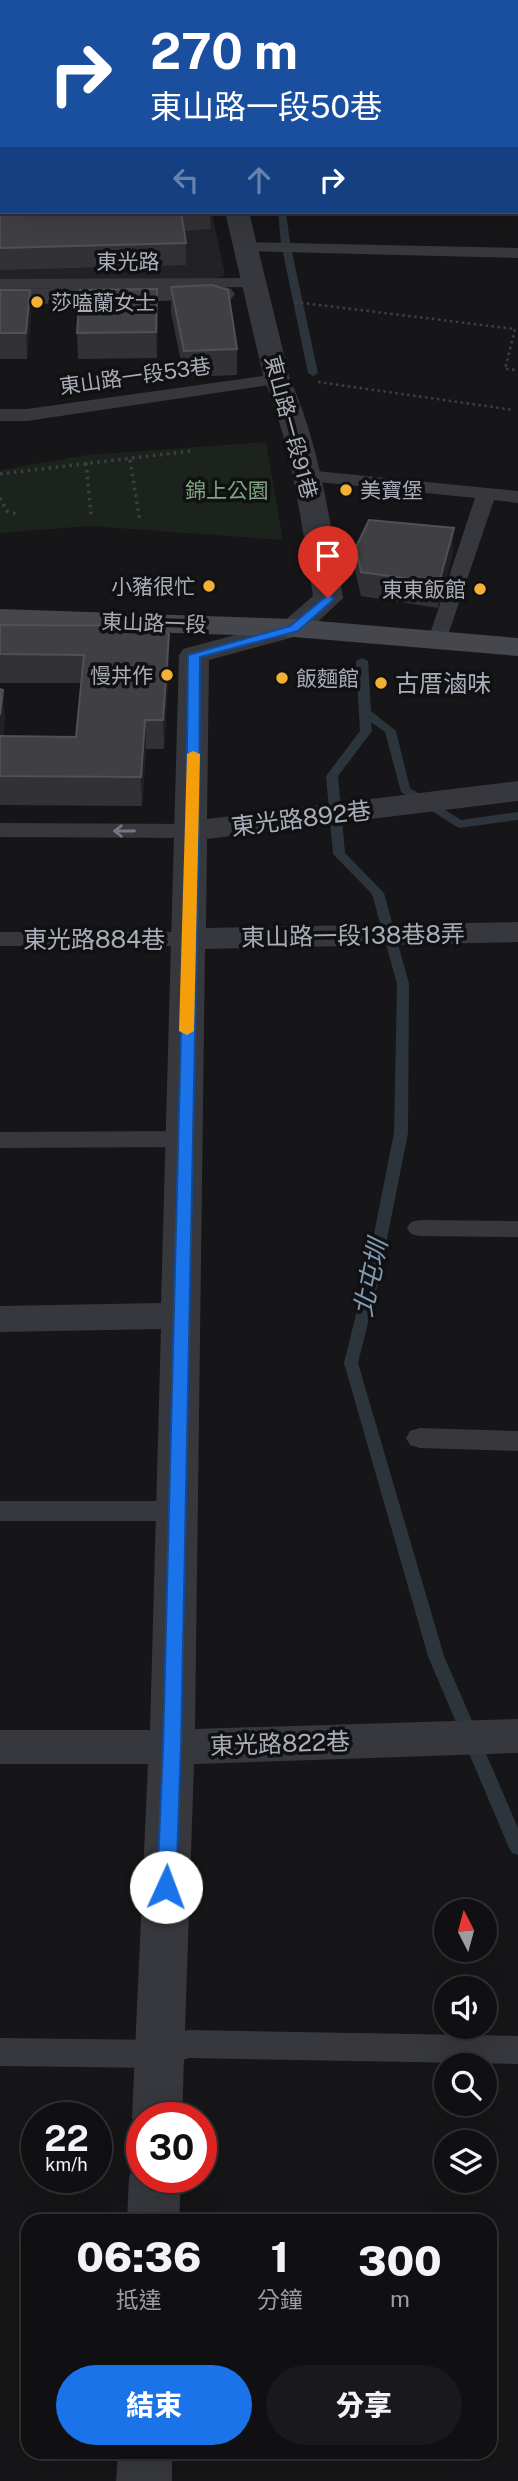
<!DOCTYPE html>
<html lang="zh-TW">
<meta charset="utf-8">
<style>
body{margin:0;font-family:"Public Sans","Noto Sans TC",sans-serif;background:#19191b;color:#f1f3f6;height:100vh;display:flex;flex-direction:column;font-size:26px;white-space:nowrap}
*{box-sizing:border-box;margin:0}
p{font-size:23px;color:#9c9d9f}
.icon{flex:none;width:38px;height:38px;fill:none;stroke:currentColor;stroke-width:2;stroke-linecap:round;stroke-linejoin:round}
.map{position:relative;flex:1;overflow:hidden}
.sheet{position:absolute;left:21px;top:2214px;width:476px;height:245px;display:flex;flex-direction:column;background:#101012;border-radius:21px;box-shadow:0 7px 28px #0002,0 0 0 2px #303032}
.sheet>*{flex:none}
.hud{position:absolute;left:0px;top:0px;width:518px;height:214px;box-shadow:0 7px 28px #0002,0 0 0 2px #303032;background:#1a4fa0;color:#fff;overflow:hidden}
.needle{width:46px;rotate:354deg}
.controls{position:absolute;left:434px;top:1899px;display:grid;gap:14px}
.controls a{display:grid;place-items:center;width:63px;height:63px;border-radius:50%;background:#101012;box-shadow:0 7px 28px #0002,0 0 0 2px #303032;font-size:35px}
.speed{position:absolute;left:21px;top:2102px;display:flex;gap:14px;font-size:35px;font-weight:700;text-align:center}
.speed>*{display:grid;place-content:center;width:91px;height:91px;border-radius:50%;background:#101012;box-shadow:0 7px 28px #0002,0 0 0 2px #303032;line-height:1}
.speed small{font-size:18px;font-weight:400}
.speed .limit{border:10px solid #d22;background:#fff;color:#111}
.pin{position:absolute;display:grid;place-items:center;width:60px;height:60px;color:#fff;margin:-72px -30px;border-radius:50% 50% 50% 0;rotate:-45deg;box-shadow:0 0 7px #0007}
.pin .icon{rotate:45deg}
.me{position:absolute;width:77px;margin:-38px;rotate:2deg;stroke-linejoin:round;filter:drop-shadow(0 0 5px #0008)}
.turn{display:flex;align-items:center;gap:24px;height:147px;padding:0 35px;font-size:32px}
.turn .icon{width:91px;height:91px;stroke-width:2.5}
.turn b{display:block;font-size:49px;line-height:60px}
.lanes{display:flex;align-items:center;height:66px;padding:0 35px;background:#0003;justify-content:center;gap:35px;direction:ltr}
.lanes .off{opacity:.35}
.eta{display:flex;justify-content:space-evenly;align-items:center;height:119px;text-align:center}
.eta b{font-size:42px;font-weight:800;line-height:49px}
.button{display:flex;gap:14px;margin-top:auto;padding:14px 35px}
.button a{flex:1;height:80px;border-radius:42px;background:#1a73e8;color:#fff;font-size:28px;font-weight:800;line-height:80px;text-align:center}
.button a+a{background:#19191b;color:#f1f3f6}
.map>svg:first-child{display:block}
.built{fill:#222225}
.green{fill:#1c231d}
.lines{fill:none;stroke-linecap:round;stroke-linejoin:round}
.stream{fill:#2c353c;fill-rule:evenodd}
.path-far1{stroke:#3d3f44;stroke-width:2.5;stroke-dasharray:2.5 3.5;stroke-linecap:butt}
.path{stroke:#3d3f44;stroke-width:3.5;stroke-dasharray:2.5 4.5;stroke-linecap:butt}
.lane{fill:#37383d;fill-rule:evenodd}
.street{fill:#37383d;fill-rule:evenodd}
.secondary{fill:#45474d;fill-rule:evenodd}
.wall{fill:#323236}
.shaded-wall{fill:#212124}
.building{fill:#3f3f44;stroke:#4f5156;stroke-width:2}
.oneway{stroke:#757881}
.route{fill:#1a73e8;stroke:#114b97;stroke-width:2}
.slow{fill:#f59e0b}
.poi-dot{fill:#f2b134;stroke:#111113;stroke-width:2.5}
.labels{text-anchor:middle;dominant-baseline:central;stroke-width:7;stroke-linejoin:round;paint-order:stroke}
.far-street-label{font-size:21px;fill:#a8adb8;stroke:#111113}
.far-poi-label{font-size:21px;fill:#a8adb8;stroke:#111113;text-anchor:start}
.far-park-label{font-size:21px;fill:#7fa381;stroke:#111113}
.poi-label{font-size:24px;fill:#a8adb8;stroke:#111113;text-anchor:start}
.street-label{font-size:24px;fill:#a8adb8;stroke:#111113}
.water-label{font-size:26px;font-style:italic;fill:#7f9bb3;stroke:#111113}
</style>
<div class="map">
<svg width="518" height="2481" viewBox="0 0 518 2481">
<rect width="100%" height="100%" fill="#161618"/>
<path class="built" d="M0,7L2,212H212L225,275L188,287L0,285Z"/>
<path class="green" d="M266,442L283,540L89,526L0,533V470L87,455Z"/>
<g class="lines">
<g class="stream">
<path d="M278,212H286L290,243L318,373L313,376L308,373L281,243Z"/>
<path d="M362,658L368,661L371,711L396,731L410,788L461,820L518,812V820L459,828L401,792L385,732L371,722L372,731L338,776L345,853L384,893L409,984L408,1133L380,1274L358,1363L444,1656L518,1828V1855L512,1853L509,1848L428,1656L344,1363L366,1274L394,1133L397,984L372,894L333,854L326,776L360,731L356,661Z"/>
</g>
<g class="path-far1">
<path d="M295,302L515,329L505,369L518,370"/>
<path d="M318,382L514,410"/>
</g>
<g class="path">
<path d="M130,460L140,522"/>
<path d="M86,463L91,514"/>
<path d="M0,474L191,451"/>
<path d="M0,498L7,511L16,514"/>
</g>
<g class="lane">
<rect x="516" y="144" width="2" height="10"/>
<path d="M516,205L518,206V216L509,212H516Z"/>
<path d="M247,242L518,248V258L241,251L239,247Z"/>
<path d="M255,278L264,283L261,287L0,289V279Z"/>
<path d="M277,374L283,375L286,379L283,383L27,421H0V409H27Z"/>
<path d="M306,470L518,491V503L494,500L445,644H431L428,640L475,498L299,480L296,476L299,472Z"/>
<path d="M0,823L193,824L201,826L204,831L201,836L193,838L0,837Z"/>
<path d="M0,932H189L197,934L201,939L197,944L189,946H0Z"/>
<path d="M185,1131L194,1133L198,1139L194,1145L185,1147L0,1148V1132Z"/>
<path d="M420,1220L518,1221V1237L420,1236L411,1234L407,1228L411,1222Z"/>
<path d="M420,1428L518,1431V1451L420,1448L410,1445L406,1438L410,1431Z"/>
<path d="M0,1501H176L186,1504L190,1511L186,1518L176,1521H0Z"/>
<path d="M188,2030L518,2036V2064L189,2058L160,2068L0,2066V2038L160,2040Z"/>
</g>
<g class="street">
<path d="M182,0H204L205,2H183Z"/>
<rect x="516" y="113" width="2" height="14"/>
<path d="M225,212H249L290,379C321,449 330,523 343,598L305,634L209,660L207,819L518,781V801L207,839L206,928L518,922V942L205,949L195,1729L518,1719V1753L194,1764L182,2118H142V2134L132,2118L148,1764H0V1730H150L161,1329L0,1332V1306L161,1303L179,655L183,649L283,622L313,596C301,522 293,449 264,379Z"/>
<path d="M222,286L231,289L235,294L231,299L0,305V289Z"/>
<path d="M142,2160V2177H181L179,2221H127L129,2177L137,2161Z"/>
<path d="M118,2452H172V2481H116Z"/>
</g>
<path class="secondary" d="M0,609L294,619L518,638V656L294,637L0,627Z"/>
</g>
<g class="wall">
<path d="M401,0H518V42H516V2H401Z"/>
<rect x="0" y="127" width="2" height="64"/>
<path d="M0,212H210L211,229L184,231L186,243V265L0,270Z"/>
<path d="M171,287L237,349V375L184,377L171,312Z"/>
<path d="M0,290H30L31,315L27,359H0Z"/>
<path d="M158,315L157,358L78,359L77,333Z"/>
<path d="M356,547L453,552L438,608L361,596L355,571Z"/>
<path d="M0,625L169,663L164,749H146L142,806L0,805V689L5,718L3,736L76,737L82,683H0Z"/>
</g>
<g class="shaded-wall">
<path d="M157,289L158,315L157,358L156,332Z"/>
<path d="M30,290L31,315L27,359L26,333Z"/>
<path d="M454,528L453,552L438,608L439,583Z"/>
<path d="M169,634V663L164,749L163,720Z"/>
<path d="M3,690L5,718L0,757V715Z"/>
<path d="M145,720L146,749L142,806L141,777Z"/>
</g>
<g class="building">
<path d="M405,0H518V19H516V2H405Z"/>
<rect x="0" y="127" width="2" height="42"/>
<path d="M0,212H181L186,243L0,248Z"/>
<path d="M212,285L228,290L237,349L184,351L171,287Z"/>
<path d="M157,289L156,332L77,333L80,290Z"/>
<path d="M0,290H30L26,333H0Z"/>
<path d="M369,520L454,528L439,583L361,572L356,547Z"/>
<path d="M0,625L159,626L169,634L163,720H145L141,777L0,776V736L76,737L84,655L0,654Z"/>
<path d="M0,689L3,690L0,715Z"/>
</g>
<defs><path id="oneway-shaft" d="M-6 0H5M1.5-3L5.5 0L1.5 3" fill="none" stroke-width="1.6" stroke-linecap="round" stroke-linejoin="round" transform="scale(1.75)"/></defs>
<use class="oneway" href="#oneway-shaft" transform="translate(124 831) rotate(-180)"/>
<path class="route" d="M328,595L334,598L332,601L298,631L200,657L199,831L181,1747L176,1887L173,1892L166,1894L159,1892L157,1887L163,1747L186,831L188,655L290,626Z"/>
<path class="slow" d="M193,751L200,754L194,1031L187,1035L179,1031L187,754Z"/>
<g class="poi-dot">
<circle cx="37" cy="302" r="7"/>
<circle cx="346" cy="490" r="7"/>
<circle cx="209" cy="586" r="7"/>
<circle cx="480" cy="589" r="7"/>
<circle cx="167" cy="675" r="7"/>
<circle cx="282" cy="678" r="7"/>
<circle cx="381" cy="683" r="7"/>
</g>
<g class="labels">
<g class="far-street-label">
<text x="128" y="261">東光路</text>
<text transform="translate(135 376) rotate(-8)">東山路一段53巷</text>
<text transform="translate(291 427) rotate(75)">東山路一段91巷</text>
<text transform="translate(154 623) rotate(2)">東山路一段</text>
</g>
<g class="far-poi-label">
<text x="51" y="302">莎嗑蘭女士</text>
<text x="360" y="490">美寶堡</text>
<text x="195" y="586" text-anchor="end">小豬很忙</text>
<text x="466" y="589" text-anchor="end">東東飯館</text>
<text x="153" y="675" text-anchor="end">慢丼作</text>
<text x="296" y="678">飯麵館</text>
</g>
<g class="far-park-label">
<text x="227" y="490">錦上公園</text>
</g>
<g class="poi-label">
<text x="395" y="683">古厝滷味</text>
</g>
<g class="street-label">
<text transform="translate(301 818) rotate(-7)">東光路892巷</text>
<text transform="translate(353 935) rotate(-1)">東山路一段138巷8弄</text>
<text x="94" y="939">東光路884巷</text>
<text transform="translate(280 1743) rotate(-2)">東光路822巷</text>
</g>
<g class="water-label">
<text transform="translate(370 1278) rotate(-78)">北屯圳</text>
</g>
</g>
</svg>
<div class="controls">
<a><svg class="needle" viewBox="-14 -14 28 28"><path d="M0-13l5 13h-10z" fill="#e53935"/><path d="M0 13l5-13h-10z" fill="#9c9d9f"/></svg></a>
<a><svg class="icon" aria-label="sound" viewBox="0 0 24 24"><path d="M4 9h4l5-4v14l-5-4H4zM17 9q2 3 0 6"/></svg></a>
<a><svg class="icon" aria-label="search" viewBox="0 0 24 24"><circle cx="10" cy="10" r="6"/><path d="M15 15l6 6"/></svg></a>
<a><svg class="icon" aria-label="layers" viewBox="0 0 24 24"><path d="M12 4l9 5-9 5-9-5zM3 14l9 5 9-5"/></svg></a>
</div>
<div class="speed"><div>22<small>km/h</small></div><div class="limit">30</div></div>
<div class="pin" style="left:328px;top:598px;background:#d93025"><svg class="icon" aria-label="arrive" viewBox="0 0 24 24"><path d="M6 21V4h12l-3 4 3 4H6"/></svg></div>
<svg class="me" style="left:166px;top:1887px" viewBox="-20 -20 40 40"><circle r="19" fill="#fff"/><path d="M0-13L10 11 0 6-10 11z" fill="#1a73e8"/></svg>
<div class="hud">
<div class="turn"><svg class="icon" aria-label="right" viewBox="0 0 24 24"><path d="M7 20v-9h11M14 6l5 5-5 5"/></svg><div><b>270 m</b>東山路一段50巷</div></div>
<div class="lanes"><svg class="icon off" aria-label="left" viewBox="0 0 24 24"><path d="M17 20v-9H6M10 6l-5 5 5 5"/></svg><svg class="icon off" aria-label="ahead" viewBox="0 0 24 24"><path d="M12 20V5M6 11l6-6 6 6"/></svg><svg class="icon" aria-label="right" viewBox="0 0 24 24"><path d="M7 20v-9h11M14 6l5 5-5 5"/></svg></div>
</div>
<section class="sheet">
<div class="eta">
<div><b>06:36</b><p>抵達</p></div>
<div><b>1</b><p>分鐘</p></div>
<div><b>300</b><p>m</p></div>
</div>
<div class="button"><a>結束</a><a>分享</a></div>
</section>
</div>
